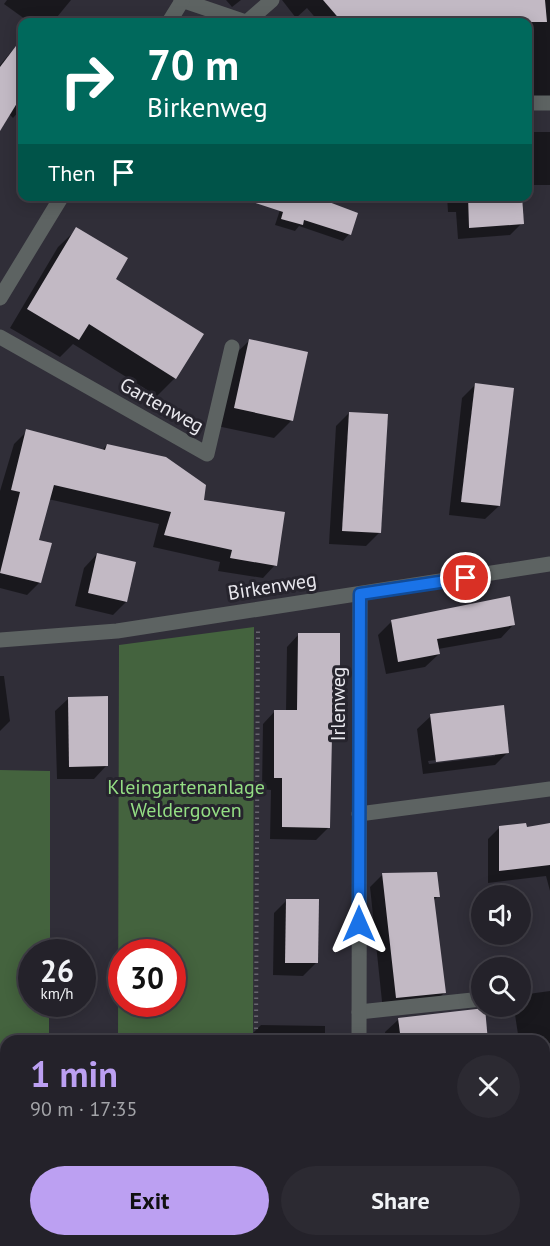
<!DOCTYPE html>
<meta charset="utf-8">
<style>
body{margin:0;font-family:"PT Sans",sans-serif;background:#2c2a32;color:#f1f3f6;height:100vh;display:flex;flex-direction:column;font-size:22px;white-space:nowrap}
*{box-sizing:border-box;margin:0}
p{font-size:20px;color:#a3a4a8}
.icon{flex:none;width:33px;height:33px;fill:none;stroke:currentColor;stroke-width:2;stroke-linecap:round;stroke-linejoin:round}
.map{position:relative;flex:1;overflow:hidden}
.panel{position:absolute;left:0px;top:1035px;width:550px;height:212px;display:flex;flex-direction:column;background:#24222a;border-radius:18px 18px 0 0;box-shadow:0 3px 15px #0003,0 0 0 2px #413f47}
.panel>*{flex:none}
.hud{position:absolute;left:18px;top:18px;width:514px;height:183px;border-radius:12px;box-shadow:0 3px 15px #0003,0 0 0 2px #413f47;background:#00695c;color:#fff;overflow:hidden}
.tools{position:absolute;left:471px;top:885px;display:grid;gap:12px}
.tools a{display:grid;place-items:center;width:60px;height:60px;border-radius:50%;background:#24222a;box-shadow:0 3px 15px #0003,0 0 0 2px #413f47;font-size:30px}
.speed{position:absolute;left:18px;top:939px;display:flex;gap:12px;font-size:30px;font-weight:700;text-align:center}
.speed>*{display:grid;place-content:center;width:78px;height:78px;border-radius:50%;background:#24222a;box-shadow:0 3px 15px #0003,0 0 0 2px #413f47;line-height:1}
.speed small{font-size:15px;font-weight:400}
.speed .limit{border:9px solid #d22;background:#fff;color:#111}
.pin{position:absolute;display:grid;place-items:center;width:51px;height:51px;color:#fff;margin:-26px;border:3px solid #fff;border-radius:50%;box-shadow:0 2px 6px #0007}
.me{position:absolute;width:66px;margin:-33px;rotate:0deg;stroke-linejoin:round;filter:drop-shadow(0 0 4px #0008)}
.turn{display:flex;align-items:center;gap:21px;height:126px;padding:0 30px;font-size:27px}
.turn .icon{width:78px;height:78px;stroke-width:2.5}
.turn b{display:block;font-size:42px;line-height:51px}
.then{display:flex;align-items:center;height:57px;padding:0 30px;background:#0003;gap:12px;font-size:22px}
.round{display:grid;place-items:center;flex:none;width:63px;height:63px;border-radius:32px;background:#2c2a32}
.summary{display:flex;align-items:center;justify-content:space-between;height:102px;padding:0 30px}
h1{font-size:36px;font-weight:700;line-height:45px;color:#bca0f2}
.action{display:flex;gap:12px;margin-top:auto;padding:12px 30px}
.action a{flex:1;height:69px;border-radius:36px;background:#bca0f2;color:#111;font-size:24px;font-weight:700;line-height:69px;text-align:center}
.action a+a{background:#2c2a32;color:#f1f3f6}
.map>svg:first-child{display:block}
.green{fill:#44633e;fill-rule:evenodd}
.shadow{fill:#0007;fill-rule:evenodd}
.building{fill:#c2b9c4}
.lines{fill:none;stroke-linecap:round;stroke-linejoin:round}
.path{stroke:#68666f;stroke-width:4;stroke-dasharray:1.5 4.5;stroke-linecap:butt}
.service{stroke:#5d6362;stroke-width:15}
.minor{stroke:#5d6362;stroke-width:15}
.route-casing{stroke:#114b97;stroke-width:15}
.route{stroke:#1a73e8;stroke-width:10}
.labels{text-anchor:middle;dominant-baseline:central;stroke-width:6;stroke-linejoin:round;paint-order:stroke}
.street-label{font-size:20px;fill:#e8e7ed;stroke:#26242d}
.park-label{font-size:20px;fill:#94de84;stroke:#26242d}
</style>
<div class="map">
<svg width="550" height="1246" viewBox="0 0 550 1246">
<rect width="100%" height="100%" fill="#302e38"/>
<g class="green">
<path d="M254,627L253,1041H118L119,645ZM122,952H172V1004H122Z"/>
<path d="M0,770L50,771V952H32V1004H49V1041H6V1214L0,1215Z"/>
</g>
<g class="shadow">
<path d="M7,0H71L53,22H29L4,4Z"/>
<path d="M226,0H241L232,7Z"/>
<path d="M282,0H382L360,22H319L307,8L296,18Z"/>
<path d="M394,0H550V97L528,98V22H387Z"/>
<path d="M22,39V108L13,118L9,114L0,128V65Z"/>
<rect x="528" y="132" width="22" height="53"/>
<path d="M447,196H521L522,223L510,235L458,239L456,212H448Z"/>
<path d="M282,204L356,214L349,234L343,241L299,226L295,231L275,225Z"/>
<path d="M77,229L114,279L175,378L157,396L73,344L60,357L10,328L58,247Z"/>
<path d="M250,340L292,420L274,438L217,426L231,358Z"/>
<path d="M475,385L499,506L485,519L449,515L462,398Z"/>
<path d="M349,413L379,533L366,546L329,544L336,426Z"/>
<path d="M27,431L102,450L107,445L202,501L275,565L263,578L218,571L220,562L153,547L159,524L48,499L38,541L50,544L39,583L27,595L0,588V491L14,444Z"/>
<path d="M97,554L126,602L113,615L75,606L84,568Z"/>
<path d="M391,622L514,624L501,638L438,649L439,654L425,667L386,674L378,635Z"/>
<path d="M299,634L338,690L331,697L329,827L316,840L270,839L271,790L262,789L263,724L275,711H286L287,647Z"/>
<path d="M0,676H4L10,721L0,731Z"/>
<path d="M69,698L107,765L94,779H57L55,711Z"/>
<path d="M431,716L508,752L495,765L423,774L417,729ZM495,753V756L429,764L428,761Z"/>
<path d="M550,824V891L546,876L488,883V839L500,827L525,828Z"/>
<path d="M383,874L438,896L433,901L445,992L431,1006L383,1011L370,887Z"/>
<path d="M287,900L317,962L303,976L273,975L274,913Z"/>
<path d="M550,991V1043L519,1041L514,1008L520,1006V1001L528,994Z"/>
<path d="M399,1019L485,1041H386L385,1032Z"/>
<path d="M261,1025L325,1026V1041H245Z"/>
<path d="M550,1162V1229H544V1163Z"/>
<path d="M267,1240H338L339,1246H268Z"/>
<path d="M384,1240H480L458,1243L459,1246H385Z"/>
</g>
<g class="building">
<path d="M323,0H545L547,22H342Z"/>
<path d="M22,38V95L0,131V67Z"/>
<path d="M249,196H313L358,213L351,235L304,220L303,225L281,219L283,212L249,201Z"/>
<path d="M468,196H522L524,224L469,228Z"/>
<path d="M76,227L128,258L116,279L204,334L176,379L89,324L79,340L27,309Z"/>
<path d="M249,339L308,352L293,421L234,408Z"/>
<path d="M475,383L514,388L500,506L461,502Z"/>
<path d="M349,412L388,414L381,533L342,531Z"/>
<path d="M26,429L105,450L107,444L166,457L206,485L204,500L285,512L277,566L230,558L232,550L164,535L171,512L54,485L39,540L52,543L41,583L0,573L20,492L11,490Z"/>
<path d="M97,553L136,562L127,602L88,593Z"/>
<path d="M510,596L515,625L437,639L440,654L398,662L391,620Z"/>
<path d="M298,633H340V690H333L330,828L282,827V778H274V710H297Z"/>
<path d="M108,696V766L69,767L68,697Z"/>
<path d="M504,705L509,753L436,762L430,714Z"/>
<path d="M526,823L527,827L550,823V865L499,871V826Z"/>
<path d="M437,872L440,897H434L446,993L396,998L382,873Z"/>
<path d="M286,899H319L318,963H285Z"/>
<path d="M485,1008L488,1041H401L398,1018Z"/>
</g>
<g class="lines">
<g class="path">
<path d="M256,1041L258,631"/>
<path d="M0,1201L6,1200"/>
</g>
<path class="service" d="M359,1012L482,999"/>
<g class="minor">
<path d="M181,0L246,22"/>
<path d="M169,22L182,1"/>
<path d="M247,22L272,0"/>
<path d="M528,103H550"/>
<path d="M0,298L62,196"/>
<path d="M0,337L207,454L232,347"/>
<path d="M0,640L117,631L550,564"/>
<path d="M359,814L550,789"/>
<path d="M359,1041L360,594"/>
<path d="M544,1131L550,1130"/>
<path d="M372,1240L373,1246"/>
</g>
</g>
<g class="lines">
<defs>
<path id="route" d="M359,924L360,594L466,578"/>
</defs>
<use href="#route" class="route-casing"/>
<use href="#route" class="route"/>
</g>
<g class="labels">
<g class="street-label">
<text transform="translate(162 405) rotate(29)">Gartenweg</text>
<text transform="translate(272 586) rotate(-9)">Birkenweg</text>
<text transform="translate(338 704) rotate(-90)">Irlenweg</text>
</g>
<g class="park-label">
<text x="186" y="787">Kleingartenanlage<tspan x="186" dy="23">Weldergoven</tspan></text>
</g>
</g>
</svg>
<div class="tools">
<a><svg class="icon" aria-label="sound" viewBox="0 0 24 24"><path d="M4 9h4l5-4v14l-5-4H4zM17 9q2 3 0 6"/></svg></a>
<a><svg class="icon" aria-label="search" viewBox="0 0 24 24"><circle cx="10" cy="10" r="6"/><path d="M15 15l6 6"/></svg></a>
</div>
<div class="speed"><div>26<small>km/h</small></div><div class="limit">30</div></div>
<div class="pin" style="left:466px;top:578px;background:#d93025"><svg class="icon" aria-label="arrive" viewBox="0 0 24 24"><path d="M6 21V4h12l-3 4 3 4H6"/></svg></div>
<svg class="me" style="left:359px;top:924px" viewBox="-20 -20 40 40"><path d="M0-17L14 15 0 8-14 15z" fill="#1a73e8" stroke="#fff" stroke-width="4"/></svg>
<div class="hud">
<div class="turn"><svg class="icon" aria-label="right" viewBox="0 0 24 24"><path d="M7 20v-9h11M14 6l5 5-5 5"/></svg><div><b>70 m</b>Birkenweg</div></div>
<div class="then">Then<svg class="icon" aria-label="arrive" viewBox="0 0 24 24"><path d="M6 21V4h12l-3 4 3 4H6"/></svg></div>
</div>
<section class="panel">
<div class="summary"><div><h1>1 min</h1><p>90 m · 17:35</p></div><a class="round"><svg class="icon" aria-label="close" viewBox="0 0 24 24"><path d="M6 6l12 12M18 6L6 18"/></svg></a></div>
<div class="action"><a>Exit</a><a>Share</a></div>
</section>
</div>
